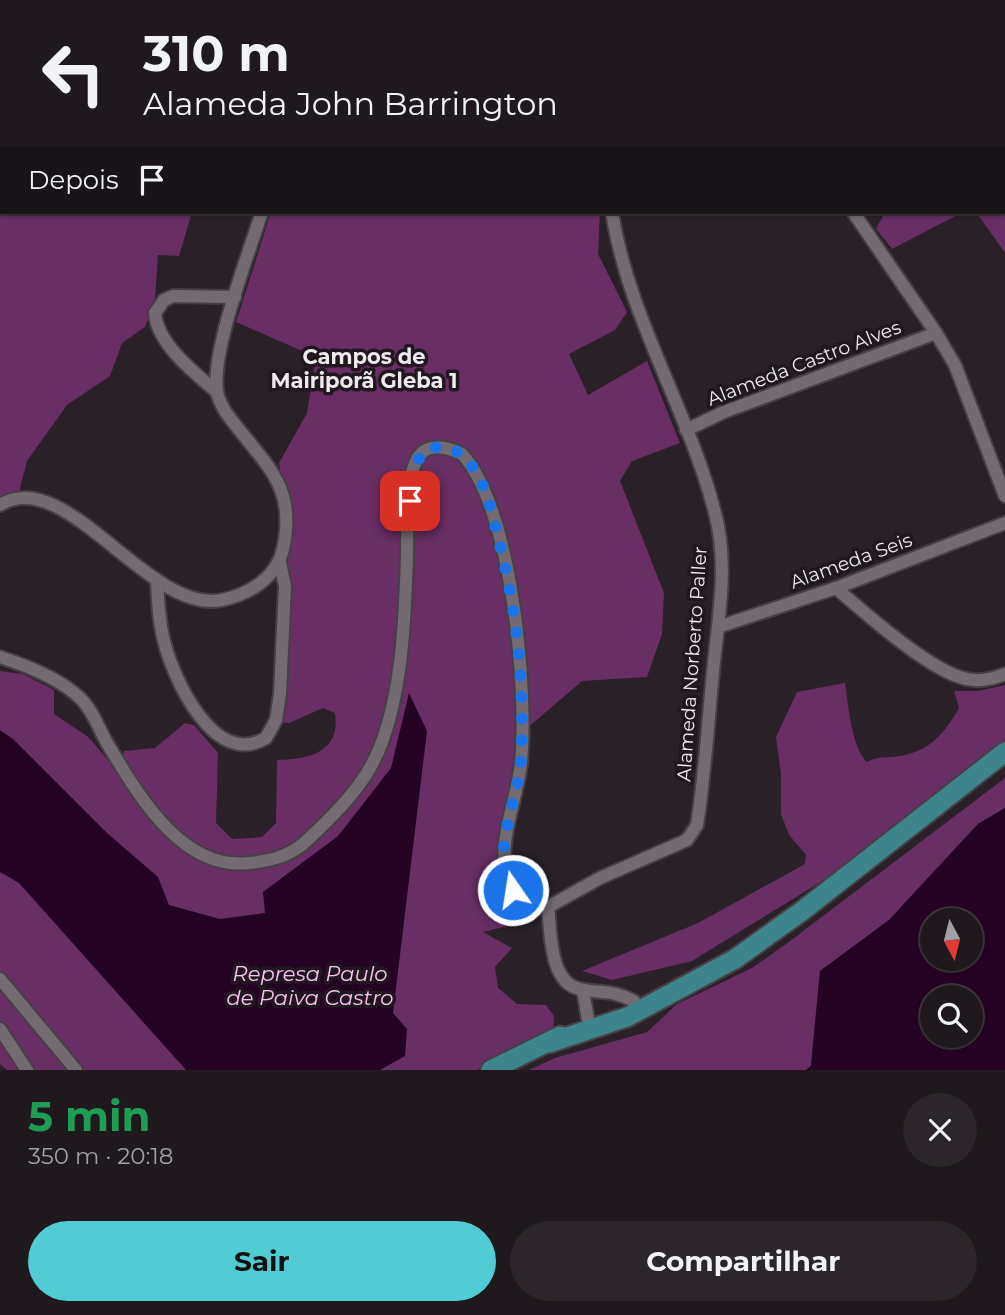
<!DOCTYPE html>
<html lang="pt">
<meta charset="utf-8">
<style>
body{margin:0;font-family:Montserrat,sans-serif;background:#2c262a;color:#f1f3f6;height:100vh;display:flex;flex-direction:column;font-size:26px;white-space:nowrap}
*{box-sizing:border-box;margin:0}
p{font-size:23px;color:#a1a0a4}
.icon{flex:none;width:38px;height:38px;fill:none;stroke:currentColor;stroke-width:2;stroke-linecap:round;stroke-linejoin:round}
.map{position:relative;height:1070px;overflow:hidden}
.sheet{display:flex;flex-direction:column;background:#1f191d;flex:1}
.sheet>*{flex:none}
.banner{position:absolute;left:0px;top:0px;width:1006px;height:214px;box-shadow:0 2px 5px #0004,0 0 0 2px #3c383b;background:#1f191d;color:#f1f3f6;overflow:hidden}
.needle{width:46px;rotate:173deg}
.controls{position:absolute;left:920px;top:908px;display:grid;gap:14px}
.controls a{display:grid;place-items:center;width:63px;height:63px;border-radius:50%;background:#1f191d;box-shadow:0 2px 5px #0004,0 0 0 2px #3c383b;font-size:35px}
.pin{position:absolute;display:grid;place-items:center;width:60px;height:60px;color:#fff;margin:-30px;border-radius:14px;box-shadow:0 4px 10px #0006}
.me{position:absolute;width:77px;margin:-38px;rotate:347deg;stroke-linejoin:round;filter:drop-shadow(0 0 5px #0008)}
.turn{display:flex;align-items:center;gap:24px;height:147px;padding:0 28px;font-size:32px}
.turn .icon{width:91px;height:91px;stroke-width:2.5}
.turn b{display:block;font-size:49px;line-height:60px}
.then{display:flex;align-items:center;height:66px;padding:0 28px;background:#0003;gap:14px;font-size:26px}
.round{display:grid;place-items:center;flex:none;width:74px;height:74px;border-radius:37px;background:#2c262a}
.overview{display:flex;align-items:center;justify-content:space-between;height:119px;padding:0 28px}
h1{font-size:42px;font-weight:700;line-height:52px;color:#1e9e55}
.button{display:flex;gap:14px;margin-top:auto;padding:14px 28px}
.button a{flex:1;height:80px;border-radius:42px;background:#51ccd4;color:#111;font-size:28px;font-weight:700;line-height:80px;text-align:center}
.button a+a{background:#2c262a;color:#f1f3f6}
.map>svg:first-child{display:block}
.green{fill:#692e63}
.water{fill:#240322;fill-rule:evenodd}
.lines{fill:none;stroke-linecap:round;stroke-linejoin:round}
.street-casing{stroke:#464045;stroke-width:16}
.primary-casing{stroke:#464045;stroke-width:23}
.street{stroke:#736a72;stroke-width:12}
.primary{stroke:#3e848b;stroke-width:19}
.route{stroke:#1a73e8;stroke-width:12;stroke-dasharray:0 21.6}
.labels{text-anchor:middle;dominant-baseline:central;stroke-width:7;stroke-linejoin:round;paint-order:stroke}
.street-label{font-size:19px;fill:#efe9ee;stroke:#1f181e}
.neighbourhood-label{font-size:21px;font-weight:bold;fill:#efe9ee;stroke:#1f181e}
.water-label{font-size:21px;font-style:italic;fill:#fcc1f3;stroke:#1f181e}
</style>
<div class="map">
<svg width="1005" height="1070" viewBox="0 0 1005 1070">
<rect width="100%" height="100%" fill="#292127"/>
<g class="green">
<path d="M0,0H316L2,2V212H192L179,256L158,255L155,299L145,327L122,343L110,376L67,405L27,461L19,492L0,497Z"/>
<path d="M1005,164V253L976,212H1004Z"/>
<path d="M271,212H600L598,254L627,312L615,330L569,354L588,395L647,361L680,443L632,461L620,481L664,593L662,634L647,677L582,681L518,736L503,824L504,884L533,913L521,923L483,932L512,948L495,967L498,988L517,1004L546,1005L554,1016L553,1033L477,1070H7L0,1064V671L23,674L54,690V714L87,736L120,773L124,751L155,748L185,723L194,725L218,753L216,823L232,839L262,837L276,823L277,760C308,759 341,753 335,713L323,708L289,723L279,722L286,569L291,535L279,463L307,413L316,357L236,322Z"/>
<path d="M885,212H963L892,249L876,229Z"/>
<path d="M845,683C848,703 852,749 867,762C879,755 887,759 900,756C930,751 945,733 959,708L954,691H978L1005,685V740L832,875L692,961L612,980L582,971L698,923L805,864L806,855L789,835L781,814V774L776,737L797,692Z"/>
<path d="M1005,778V808L978,824L889,920L820,971L811,1066L806,1070H529L555,1058L647,1032L677,1004L752,968L786,944Z"/>
</g>
<g class="water">
<path d="M409,693L427,731L393,1013L407,1029L405,1056L380,1070H186L19,883L0,872V730L13,739L107,833L158,877L169,905L220,919L265,913L263,892L338,836L391,768Z"/>
<path d="M1005,808V1070H806L811,1066L820,971L889,920L978,824ZM933,920H971V959H933ZM933,998H971V1036H933Z"/>
</g>
<g class="lines">
<defs>
<g id="street">
<path d="M881,0L882,2"/>
<path d="M59,2L60,0"/>
<path d="M110,2L111,0"/>
<path d="M326,2L327,0"/>
<path d="M618,2V0"/>
<path d="M730,2V0"/>
<path d="M1004,146L1005,147"/>
<path d="M612,212C628,317 689,411 715,513C729,565 718,619 713,672C708,723 705,774 697,825L687,840L600,878L548,907C551,932 549,983 580,989C602,994 610,989 634,1001"/>
<path d="M853,212L936,333L955,365L1005,496"/>
<path d="M217,392C195,373 157,344 155,313L164,300L173,296L235,297"/>
<path d="M686,430L724,412L936,333"/>
<path d="M0,505C66,464 149,615 222,600C250,594 277,577 283,549C296,491 271,470 237,427C229,417 219,405 217,391C211,352 249,252 262,212"/>
<path d="M157,582C158,602 159,622 164,641C174,681 215,769 266,738L276,720L280,694L285,586L280,563"/>
<path d="M836,588C865,613 932,673 967,679C980,682 993,679 1005,674"/>
<path d="M718,627L836,588L1005,523"/>
<path d="M0,657C25,665 60,679 80,698C92,709 99,729 107,743C137,793 181,871 249,863C269,861 287,857 303,844C325,824 351,799 367,773C402,717 405,621 407,556C408,527 404,488 416,461C425,441 447,447 462,454C512,508 528,689 521,763C517,802 495,844 509,883C515,900 532,906 548,907"/>
<path d="M0,979L76,1070"/>
<path d="M583,990L588,1020"/>
<path d="M0,1029L27,1070"/>
</g>
<g id="primary">
<path d="M549,1043L627,1017L735,959L802,911L1005,752"/>
<path d="M491,1070L560,1036"/>
</g>
</defs>
<use href="#street" class="street-casing"/>
<use href="#primary" class="primary-casing"/>
<use href="#street" class="street"/>
<use href="#primary" class="primary"/>
</g>
<g class="lines">
<path class="route" d="M410,501C414,465 417,433 462,454C486,479 491,509 499,541C517,613 525,685 521,759C519,799 489,853 513,890"/>
</g>
<g class="labels">
<g class="street-label">
<text transform="translate(804 363) rotate(-21)">Alameda Castro Alves</text>
<text transform="translate(851 561) rotate(-20)">Alameda Seis</text>
<text transform="translate(692 664) rotate(-86)">Alameda Norberto Paller</text>
</g>
<g class="neighbourhood-label">
<text x="364" y="356">Campos de<tspan x="364" dy="24">Mairiporã Gleba 1</tspan></text>
</g>
<g class="water-label">
<text x="310" y="973">Represa Paulo<tspan x="310" dy="24">de Paiva Castro</tspan></text>
</g>
</g>
</svg>
<div class="controls">
<a><svg class="needle" viewBox="-14 -14 28 28"><path d="M0-13l5 13h-10z" fill="#e53935"/><path d="M0 13l5-13h-10z" fill="#a1a0a4"/></svg></a>
<a><svg class="icon" aria-label="search" viewBox="0 0 24 24"><circle cx="10" cy="10" r="6"/><path d="M15 15l6 6"/></svg></a>
</div>
<div class="pin" style="left:410px;top:501px;background:#d93025"><svg class="icon" aria-label="arrive" viewBox="0 0 24 24"><path d="M6 21V4h12l-3 4 3 4H6"/></svg></div>
<svg class="me" style="left:513px;top:890px" viewBox="-20 -20 40 40"><circle r="17" fill="#1a73e8" stroke="#fff" stroke-width="3"/><path d="M0-11L8 9 0 5-8 9z" fill="#fff"/></svg>
<div class="banner">
<div class="turn"><svg class="icon" aria-label="left" viewBox="0 0 24 24"><path d="M17 20v-9H6M10 6l-5 5 5 5"/></svg><div><b>310 m</b>Alameda John Barrington</div></div>
<div class="then">Depois<svg class="icon" aria-label="arrive" viewBox="0 0 24 24"><path d="M6 21V4h12l-3 4 3 4H6"/></svg></div>
</div>
</div>
<section class="sheet">
<div class="overview"><div><h1>5 min</h1><p>350 m · 20:18</p></div><a class="round"><svg class="icon" aria-label="close" viewBox="0 0 24 24"><path d="M6 6l12 12M18 6L6 18"/></svg></a></div>
<div class="button"><a>Sair</a><a>Compartilhar</a></div>
</section>
